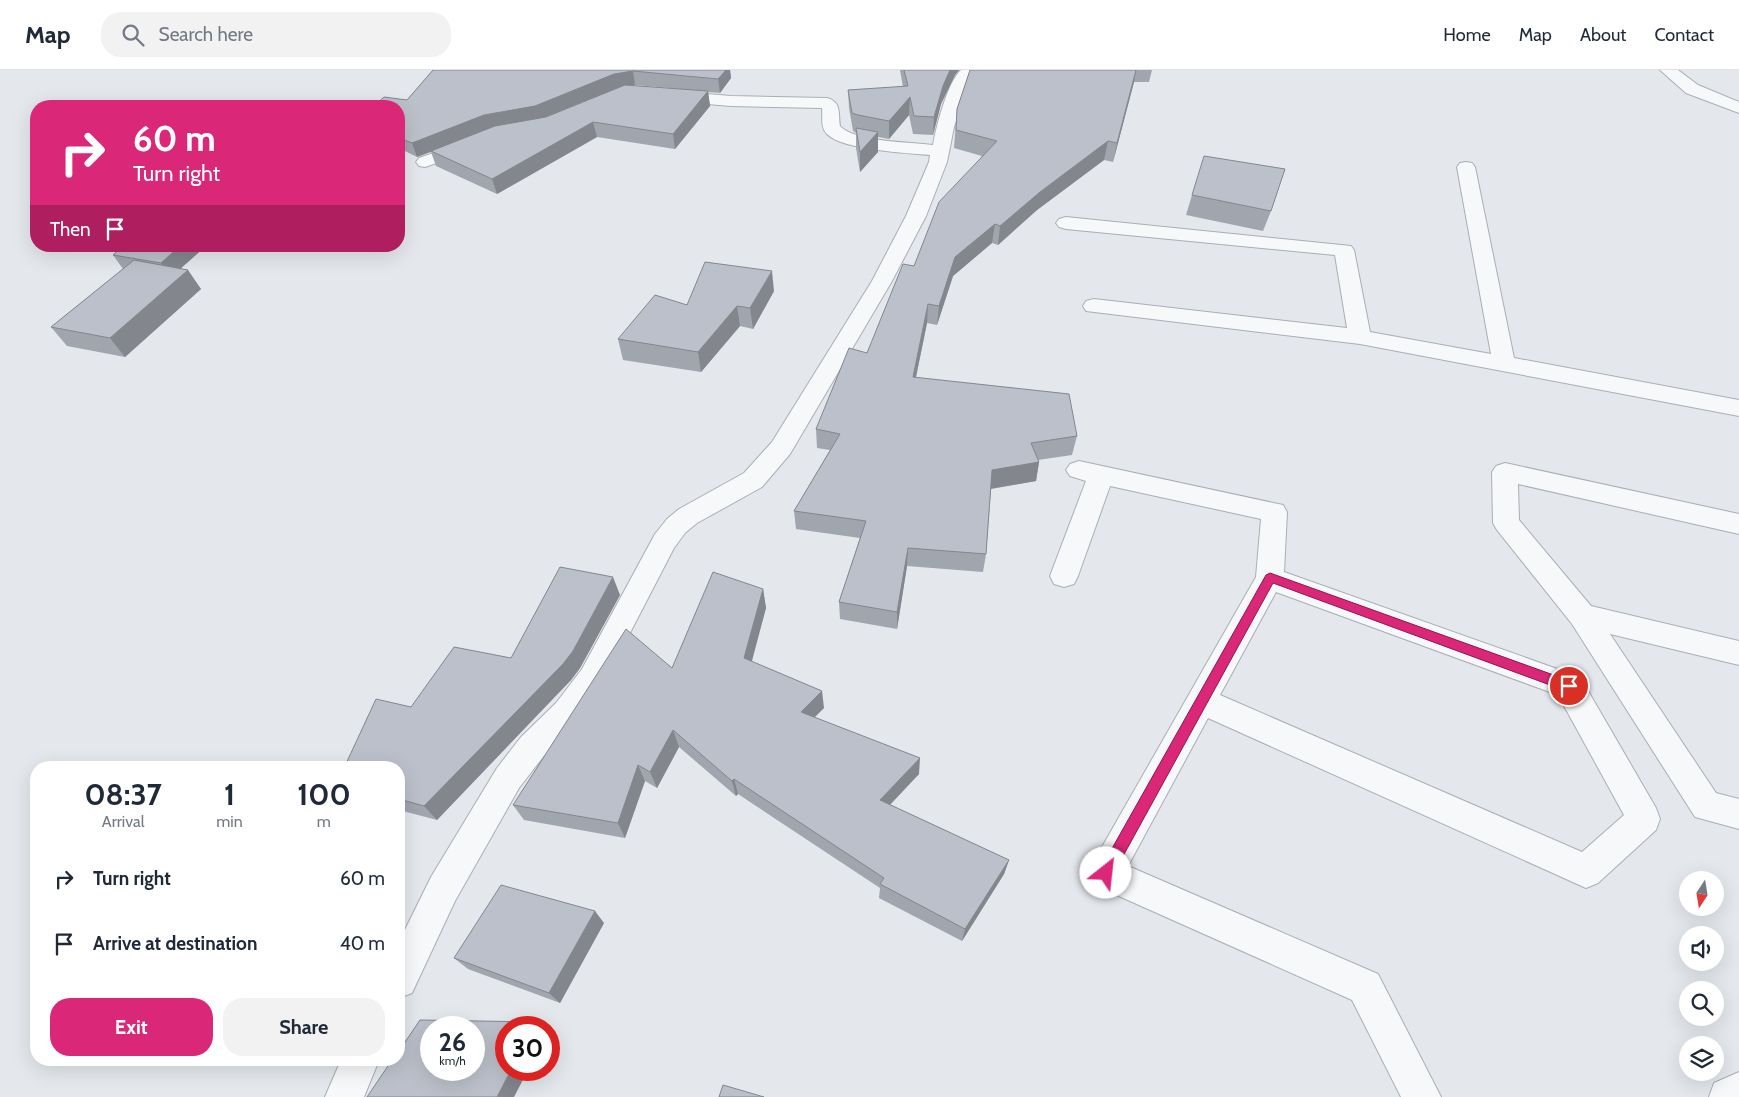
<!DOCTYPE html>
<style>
body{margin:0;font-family:Cabin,sans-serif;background:#f2f2f3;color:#1f2937;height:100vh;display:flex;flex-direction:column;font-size:19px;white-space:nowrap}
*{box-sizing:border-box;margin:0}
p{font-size:16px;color:#747a83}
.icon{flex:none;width:28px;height:28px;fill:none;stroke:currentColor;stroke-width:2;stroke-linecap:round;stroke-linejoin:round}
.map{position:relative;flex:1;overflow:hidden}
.panel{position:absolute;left:30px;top:691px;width:375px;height:305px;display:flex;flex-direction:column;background:#fff;border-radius:20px;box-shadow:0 5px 20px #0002}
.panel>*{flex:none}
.hud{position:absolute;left:30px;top:30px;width:375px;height:152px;border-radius:20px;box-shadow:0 5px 20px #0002;background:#db2777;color:#fff;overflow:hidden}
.needle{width:32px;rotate:192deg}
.tools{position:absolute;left:1679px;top:801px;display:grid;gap:10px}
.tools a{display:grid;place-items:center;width:45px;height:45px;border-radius:50%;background:#fff;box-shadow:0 5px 20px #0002;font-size:25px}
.speed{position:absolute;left:420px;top:946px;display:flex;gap:10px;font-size:25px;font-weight:700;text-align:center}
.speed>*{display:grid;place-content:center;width:65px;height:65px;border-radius:50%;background:#fff;box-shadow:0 5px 20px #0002;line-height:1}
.speed small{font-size:12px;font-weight:400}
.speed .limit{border:8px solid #d22;background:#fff;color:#111}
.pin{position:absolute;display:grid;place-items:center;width:42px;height:42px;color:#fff;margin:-21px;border:2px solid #fff;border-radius:50%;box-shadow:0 1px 5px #0007}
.me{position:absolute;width:55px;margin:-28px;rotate:29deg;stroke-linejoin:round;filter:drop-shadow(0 0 4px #0008)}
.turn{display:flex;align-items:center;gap:18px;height:105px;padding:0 20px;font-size:22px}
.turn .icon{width:65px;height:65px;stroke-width:2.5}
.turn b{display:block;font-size:35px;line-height:42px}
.then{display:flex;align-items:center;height:48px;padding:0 20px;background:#0003;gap:10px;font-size:19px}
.eta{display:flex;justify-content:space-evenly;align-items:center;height:85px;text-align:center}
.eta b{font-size:30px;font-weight:700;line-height:35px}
.action{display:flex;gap:10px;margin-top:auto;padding:10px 20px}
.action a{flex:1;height:58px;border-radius:20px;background:#db2777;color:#fff;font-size:20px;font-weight:700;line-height:58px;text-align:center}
.action a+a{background:#f2f2f3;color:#1f2937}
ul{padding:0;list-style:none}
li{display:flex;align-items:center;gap:15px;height:65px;padding:0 20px}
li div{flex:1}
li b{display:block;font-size:19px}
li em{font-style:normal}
header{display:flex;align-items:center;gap:30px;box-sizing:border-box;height:70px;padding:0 25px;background:#fff;border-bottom:1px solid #e0e1e3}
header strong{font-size:24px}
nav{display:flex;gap:28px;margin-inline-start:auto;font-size:18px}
.search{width:350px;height:45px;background:#f2f2f3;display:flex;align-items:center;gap:12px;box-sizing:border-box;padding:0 18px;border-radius:20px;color:#747a83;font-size:19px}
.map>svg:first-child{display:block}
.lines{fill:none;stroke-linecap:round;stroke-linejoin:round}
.minor-casing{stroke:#a9aeb7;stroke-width:2}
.minor{fill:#f7f8fa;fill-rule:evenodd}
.wall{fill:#a1a5ae;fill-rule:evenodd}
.shaded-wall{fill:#83868d}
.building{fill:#bbc0ca;stroke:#83868d;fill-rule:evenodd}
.route{fill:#db2777;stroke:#8e194d}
</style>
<header>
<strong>Map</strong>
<div class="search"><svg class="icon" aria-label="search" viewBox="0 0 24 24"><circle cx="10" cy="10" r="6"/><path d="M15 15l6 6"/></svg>Search here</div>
<nav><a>Home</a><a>Map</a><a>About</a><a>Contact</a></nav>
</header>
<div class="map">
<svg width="1739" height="1027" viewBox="0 0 1739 1027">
<rect width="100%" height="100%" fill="#e4e7ec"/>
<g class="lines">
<defs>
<g id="minor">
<path d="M961,0H979L970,9L954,57L947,92L926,146L892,211L790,384L762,417L697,453L685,463L674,478L602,617L578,651L543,687L519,718L455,831L412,923L399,928V872L431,807L497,698L521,667L556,633L582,599L655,464L667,449L679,439L744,403L772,372L872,211L906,146L929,92L930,85C908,83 842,80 827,64C820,57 823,47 822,38L731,36L671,31L665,30L663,26L665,22L671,21L731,26L827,28C842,32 838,44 840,56C854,72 911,72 933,75C936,57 948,11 961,0Z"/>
<path d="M1660,0H1678L1698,15L1739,32V43L1686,23Z"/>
<path d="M468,71L474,72L477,76L474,80L425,97L419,96L416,92L419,88Z"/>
<path d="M1466,92L1472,93L1475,97L1514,288L1739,330V346L1360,274L1086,241L1083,236L1086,231L1094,229L1347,258L1335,185L1066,159L1059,157L1056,153L1059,149L1066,147L1351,176L1354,180L1370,262L1491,284L1457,97L1460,93Z"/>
<path d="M1079,391L1283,435L1287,442L1284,502L1580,607L1656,738L1660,749L1656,760L1598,813L1586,818L1208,648L1128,796L1378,904L1441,1027H1401L1352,930L1094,815L1089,803L1094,791L1256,507L1261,449L1110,416L1078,506L1074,514L1064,517L1054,514L1050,506L1086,411L1070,406L1066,400L1070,394ZM1276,522L1558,625L1624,745L1582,782L1220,625Z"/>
<path d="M1505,393L1739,444V464L1518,414L1519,450L1591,536L1739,571V595L1610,564L1716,723L1739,729V759L1695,747L1572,554L1497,460L1493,453L1492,402L1496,396Z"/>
<path d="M341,990H379L364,1027H325Z"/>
<path d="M1739,1002V1027H1709L1714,1013Z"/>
</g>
</defs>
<use href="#minor" class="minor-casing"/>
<use href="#minor" class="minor"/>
</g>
<g class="wall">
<path d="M433,0H730L731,8L720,23L708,22L710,36L675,79L597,67L497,124L436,96L431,82L417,87L405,81L399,87V36L407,30ZM635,15L682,19L631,16Z"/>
<path d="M900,0H959L955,5L941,34L933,65L913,64L909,45L889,69L878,67V82L860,102L856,78V63L853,61L849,38L848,20L903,17Z"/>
<path d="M970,0H1152L1149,12H1134L1113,92L1104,90L1037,140L998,175L992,173L953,206L937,255L927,253L916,307L1077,366L1072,385L1038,390L1039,392L1036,411L991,419L986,484L983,502L907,496L897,559L840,549L839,532L860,468L796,459L794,441L830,380L817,378L816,359L867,283L914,196L982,86L954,78L957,39Z"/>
<path d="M1192,125L1271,141L1263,161L1186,145Z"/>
<path d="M123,176H206L181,198L201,219L125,287L67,276L51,257L123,199L113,185Z"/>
<path d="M774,221L753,259L740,256L701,302L623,290L618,269L687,235Z"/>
<path d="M763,519L766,538L751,591L824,638L814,647L919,704L890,735L1009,790L1004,804L962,871L879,828L880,818L738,724L736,726L679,677L657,718L645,711L625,768L524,750L513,735Z"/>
<path d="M620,525L580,598L571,610L437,750L399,740V698L411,637L511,588Z"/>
<path d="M604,853L560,933L468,899L454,888Z"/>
</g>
<g class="shaded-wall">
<path d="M726,0H730L731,8L720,23L718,9Z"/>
<path d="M950,0H959L955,5L941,34L933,65L934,47L943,16Z"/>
<path d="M1136,0L1134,12L1113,92L1117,73Z"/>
<path d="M633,1L635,15L617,18L538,50L488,59L417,87L412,73L484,45L614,4Z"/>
<path d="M708,21L710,36L675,79L673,64Z"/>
<path d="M910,27L909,45L889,69V51Z"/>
<path d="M593,52L597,67L497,124L492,109Z"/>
<path d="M878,62V82L860,102V82Z"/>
<path d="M399,67L405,81L399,87Z"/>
<path d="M1108,71L1104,90L1037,140L998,175L1000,156L1040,122Z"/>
<path d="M995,154L992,173L953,206L937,255L939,236L955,187Z"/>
<path d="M180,176H206L171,207L161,193Z"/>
<path d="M188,200L201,219L125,287L110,268Z"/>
<path d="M772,201L774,221L753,259L750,238Z"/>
<path d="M928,234L927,253L912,326L913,307Z"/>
<path d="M737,236L740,256L701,302L698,282Z"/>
<path d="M1039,392L1036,411L989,419L992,400Z"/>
<path d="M908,478L907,496L897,559V542Z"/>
<path d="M613,507L620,525L580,598L571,610L437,750L424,736Z"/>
<path d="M763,519L766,538L748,606L744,588Z"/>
<path d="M822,621L824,638L803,659L801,642Z"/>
<path d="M673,660L679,677L657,718L650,702Z"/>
<path d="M920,688L919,704L880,745V730Z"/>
<path d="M638,695L645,711L625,768L618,753Z"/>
<path d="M734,709L738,724L736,726L732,711Z"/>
<path d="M1009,790L1004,804L962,871L965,859Z"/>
<path d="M595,841L604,853L560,933L549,923Z"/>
<path d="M535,952L541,958H532Z"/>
<path d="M511,1000H528L514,1027H497Z"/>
</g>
<g class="building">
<path d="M433,0H726L718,9L633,1L614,4L535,36L484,45L412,73L399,68V36H374L384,27L407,30Z"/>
<path d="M904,0H950L943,16L934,47L914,46L910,27L889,51L858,45L852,43L848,20L908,16Z"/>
<path d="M970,0H1136L1117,73L1108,71L1040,122L1000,156L995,154L955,187L939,236L928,234L913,307L1069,324L1077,366L1031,373L1039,392L992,400L986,484L908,478L897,542L839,532L866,451L794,441L840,364L816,359L849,278L867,283L903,194L914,196L939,132L997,71L956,60L957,39Z"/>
<path d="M625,15L708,21L673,64L593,52L492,109L431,81L495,56L546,47Z"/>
<path d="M856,58L878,62L860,82Z"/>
<path d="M1204,86L1285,99L1271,141L1192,125Z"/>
<path d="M123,176H180L161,193L113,185Z"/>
<path d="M134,190L188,200L110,268L51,257Z"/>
<path d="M705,192L772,201L750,238L737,236L698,282L618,269L655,225L687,235Z"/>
<path d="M560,497L613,507L573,581L563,594L424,736L399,729V698H344L376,629L411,637L454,577L511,588Z"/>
<path d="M713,502L763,519L744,588L822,621L801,642L920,688L880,730L1009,790L965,859L880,814L884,808L734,709L732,711L673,660L650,702L638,695L618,753L513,735L626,559L672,598Z"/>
<path d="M501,815L595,841L549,923L454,888Z"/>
<path d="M420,950L535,952L532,958H506V1000H511L497,1027H367L392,990H399V981ZM431,958H474V1000H431Z"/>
<path d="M723,1015L764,1027H719Z"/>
</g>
<path class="route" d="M1270,503L1573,612L1575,616L1573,620L1569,622L1273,513L1111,808L1106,810L1101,808L1099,803L1101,798L1266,505Z"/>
</svg>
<div class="tools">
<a><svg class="needle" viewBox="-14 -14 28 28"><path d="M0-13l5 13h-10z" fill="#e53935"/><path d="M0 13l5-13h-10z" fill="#747a83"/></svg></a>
<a><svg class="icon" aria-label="sound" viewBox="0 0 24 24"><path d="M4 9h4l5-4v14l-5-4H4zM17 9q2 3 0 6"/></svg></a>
<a><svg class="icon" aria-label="search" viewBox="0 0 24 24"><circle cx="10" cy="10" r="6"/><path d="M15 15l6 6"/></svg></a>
<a><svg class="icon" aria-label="layers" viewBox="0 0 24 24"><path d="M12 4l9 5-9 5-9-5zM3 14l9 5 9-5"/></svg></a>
</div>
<div class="speed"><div>26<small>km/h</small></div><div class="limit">30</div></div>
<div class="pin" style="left:1569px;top:616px;background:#d93025"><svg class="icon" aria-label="arrive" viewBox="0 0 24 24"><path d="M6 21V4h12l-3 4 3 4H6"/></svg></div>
<svg class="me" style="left:1106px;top:803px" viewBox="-20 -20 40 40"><circle r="19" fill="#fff"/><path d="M0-13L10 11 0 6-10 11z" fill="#db2777"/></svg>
<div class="hud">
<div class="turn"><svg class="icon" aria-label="right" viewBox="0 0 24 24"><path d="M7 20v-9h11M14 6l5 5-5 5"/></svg><div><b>60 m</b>Turn right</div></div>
<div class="then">Then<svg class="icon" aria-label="arrive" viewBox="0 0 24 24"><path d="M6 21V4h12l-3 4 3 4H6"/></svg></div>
</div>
<section class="panel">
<div class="eta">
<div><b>08:37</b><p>Arrival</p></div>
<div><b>1</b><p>min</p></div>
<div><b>100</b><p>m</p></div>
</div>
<ul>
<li><svg class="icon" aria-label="right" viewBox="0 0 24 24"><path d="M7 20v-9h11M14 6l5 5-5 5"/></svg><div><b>Turn right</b></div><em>60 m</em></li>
<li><svg class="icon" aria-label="arrive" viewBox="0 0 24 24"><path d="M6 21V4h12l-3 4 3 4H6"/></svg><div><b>Arrive at destination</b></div><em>40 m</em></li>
</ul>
<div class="action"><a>Exit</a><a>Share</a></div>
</section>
</div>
